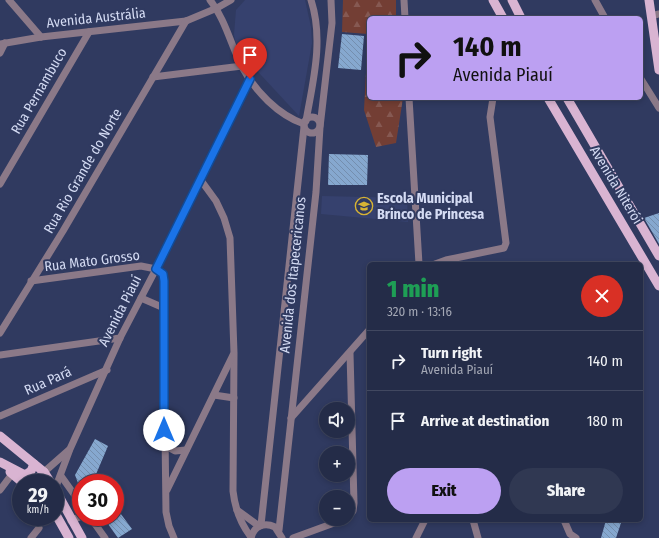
<!DOCTYPE html>
<meta charset="utf-8">
<style>
body{margin:0;font-family:"Fira Sans Condensed",sans-serif;background:#303852;color:#f1f3f6;height:100vh;display:flex;flex-direction:column;font-size:15px;white-space:nowrap}
*{box-sizing:border-box;margin:0}
p{font-size:13px;color:#a3a7b4}
.icon{flex:none;width:22px;height:22px;fill:none;stroke:currentColor;stroke-width:2;stroke-linecap:round;stroke-linejoin:round}
.map{position:relative;flex:1;overflow:hidden}
.details{position:absolute;left:367px;top:262px;width:276px;height:260px;display:flex;flex-direction:column;background:#242c48;border-radius:6px;box-shadow:0 2px 6px #0003,0 0 0 1px #414860}
.details>*{flex:none}
.hud{position:absolute;left:367px;top:16px;width:276px;height:84px;border-radius:6px;box-shadow:0 2px 6px #0003,0 0 0 1px #414860;background:#bca0f2;color:#111;overflow:hidden}
.tools{position:absolute;left:319px;top:402px;display:grid;gap:8px}
.tools a{display:grid;place-items:center;width:36px;height:36px;border-radius:50%;background:#242c48;box-shadow:0 2px 6px #0003,0 0 0 1px #414860;font-size:20px}
.speed{position:absolute;left:12px;top:474px;display:flex;gap:8px;font-size:20px;font-weight:700;text-align:center}
.speed>*{display:grid;place-content:center;width:52px;height:52px;border-radius:50%;background:#242c48;box-shadow:0 2px 6px #0003,0 0 0 1px #414860;line-height:1}
.speed small{font-size:10px;font-weight:400}
.speed .limit{border:6px solid #d22;background:#fff;color:#111}
.pin{position:absolute;display:grid;place-items:center;width:34px;height:34px;color:#fff;margin:-41px -17px;border-radius:50% 50% 50% 0;rotate:-45deg;box-shadow:0 0 4px #0007}
.pin .icon{rotate:45deg}
.me{position:absolute;width:44px;margin:-22px;rotate:0deg;stroke-linejoin:round;filter:drop-shadow(0 0 3px #0008)}
.turn{display:flex;align-items:center;gap:14px;height:84px;padding:0 20px;font-size:18px}
.turn .icon{width:52px;height:52px;stroke-width:2.5}
.turn b{display:block;font-size:28px;line-height:34px}
.round{display:grid;place-items:center;flex:none;width:42px;height:42px;border-radius:21px;background:#303852}
.summary{display:flex;align-items:center;justify-content:space-between;height:68px;padding:0 20px}
h1{font-size:24px;font-weight:800;line-height:30px;color:#1e9e55}
.button{display:flex;gap:8px;margin-top:auto;padding:8px 20px}
.button a{flex:1;height:46px;border-radius:24px;background:#bca0f2;color:#111;font-size:16px;font-weight:800;line-height:46px;text-align:center}
.button a+a{background:#303852;color:#f1f3f6}
ul{padding:0;list-style:none}
li{display:flex;align-items:center;gap:12px;height:60px;padding:0 20px;border-top:1px solid #414860}
li div{flex:1}
li b{display:block;font-size:15px}
li em{font-style:normal}
.map>svg:first-child{display:block}
.built{fill:#36416e}
.forest{fill:url(#forest-firs)}
.building{fill:url(#building-back-hatch)}
.lines{fill:none;stroke-linecap:round;stroke-linejoin:round}
.minor{stroke:#8b7988;stroke-width:7}
.major{stroke:#d9b4d2;stroke-width:9}
.route-casing{stroke:#114b97;stroke-width:10}
.route{stroke:#1a73e8;stroke-width:7}
.labels{text-anchor:middle;dominant-baseline:central;stroke-width:4;stroke-linejoin:round;paint-order:stroke}
.street-label{font-size:14px;fill:#d4dbf3;stroke:#303a60}
.poi-label{font-size:14px;font-weight:bold;fill:#d4dbf3;stroke:#303a60;text-anchor:start}
</style>
<div class="map">
<svg width="659" height="538" viewBox="0 0 659 538">
<defs>
<pattern id="forest-firs" width="22" height="20" patternUnits="userSpaceOnUse"><rect width="22" height="20" fill="#733e34"/><path d="M5 1l3.5 6h-7zM16 11l3.5 6h-7z" fill="#865952"/></pattern>
<pattern id="building-back-hatch" width="6" height="6" patternUnits="userSpaceOnUse"><rect width="6" height="6" fill="#86a8cf"/><path d="M-1 5l2 2M0 0l6 6M5-1l2 2" fill="none" stroke="#748eae"/></pattern>
</defs>
<rect width="100%" height="100%" fill="#303a60"/>
<g class="built">
<path d="M245,0H305L311,27L312,43L299,116L248,61L237,47L234,35L236,10Z"/>
<path d="M322,196L407,198L408,222L321,214Z"/>
</g>
<path class="forest" d="M343,0H396V18H369V98H403L396,143L376,147L364,110L368,34L342,32Z"/>
<g class="building">
<path d="M342,34L364,36L361,70L338,68Z"/>
<path d="M329,154L368,155L367,185H328Z"/>
<path d="M659,213V244L644,218Z"/>
<path d="M95,439L108,446L94,479L98,483H78L75,475Z"/>
<path d="M115,506L132,529L118,538L103,517H115Z"/>
<path d="M606,520H622L616,538H601Z"/>
</g>
<g class="lines">
<g class="minor">
<path d="M9,0L41,37"/>
<path d="M210,0C225,19 231,45 242,67C255,91 278,115 304,124"/>
<path d="M404,0L405,18"/>
<path d="M595,0L605,18"/>
<path d="M651,16L659,14"/>
<path d="M0,44L41,37L186,21L217,8L231,0"/>
<path d="M0,53L5,43"/>
<path d="M153,77L242,66"/>
<path d="M641,79L659,108"/>
<path d="M409,98L419,264"/>
<circle cx="312" cy="125" r="8"/>
<path d="M306,121C313,81 324,40 311,0"/>
<path d="M200,179L216,201L224,218L230,238L234,353L233,491C235,509 240,523 251,537"/>
<path d="M0,184L89,32"/>
<path d="M435,264L446,260L504,248L506,243L490,117L493,98"/>
<path d="M31,281L141,266L156,269L163,275L166,512L169,526L174,538"/>
<path d="M141,298L164,308"/>
<path d="M0,333L63,231L186,21"/>
<path d="M0,355L120,338"/>
<path d="M214,395L234,398"/>
<path d="M0,416L107,370"/>
<path d="M291,418L369,330"/>
<path d="M164,445L175,451L186,450"/>
<path d="M44,472L69,450"/>
<path d="M61,476L81,504"/>
<path d="M55,489L70,449L120,338L156,269L250,79"/>
<path d="M0,490L12,474"/>
<path d="M167,490L233,355"/>
<path d="M237,510L259,526"/>
<path d="M90,517L105,538"/>
<path d="M348,517L353,511L354,503L350,353"/>
<path d="M473,520L478,538"/>
<path d="M564,520L570,534L576,538"/>
<path d="M71,521L81,516"/>
<path d="M261,525L304,127"/>
<path d="M279,530L316,192L320,127L332,23L331,0"/>
<path d="M31,538L39,528"/>
<path d="M251,538C254,526 264,522 275,527L282,538"/>
<path d="M293,538L345,519"/>
<path d="M416,538L425,520"/>
</g>
<g class="major">
<path d="M493,0L503,18"/>
<path d="M512,0L521,18"/>
<path d="M649,0L659,70"/>
<path d="M548,98L659,286"/>
<path d="M567,98L659,256"/>
<path d="M0,436L44,472L51,483"/>
<path d="M0,462L25,475L31,471L34,464"/>
<path d="M10,472L23,483"/>
<path d="M34,483L44,472"/>
<path d="M55,489L82,538"/>
<path d="M55,513L69,538"/>
</g>
</g>
<g class="lines">
<defs>
<path id="route" d="M164,430V281L163,274L156,269L250,79"/>
</defs>
<use href="#route" class="route-casing"/>
<use href="#route" class="route"/>
</g>
<defs>
<symbol id="school-ring" viewBox="-11 -11 22 22"><circle r="9.5" fill="#303a60" stroke="#d8b434" stroke-width="1.5"/><path d="M0-5L7-2L0 1L-7-2ZM-4 1L0 2.5L4 1V4Q0 6-4 4Z" fill="#d8b434"/></symbol>
</defs>
<g fill-rule="evenodd">
<use href="#school-ring" x="354" y="196" width="20" height="20"/>
</g>
<g class="labels">
<g class="street-label">
<text transform="translate(96 18) rotate(-6)">Avenida Austrália</text>
<text transform="translate(39 91) rotate(-60)">Rua Pernambuco</text>
<text transform="translate(83 171) rotate(-60)">Rua Rio Grande do Norte</text>
<text transform="translate(616 185) rotate(59)">Avenida Niterói</text>
<text transform="translate(92 261) rotate(-7)">Rua Mato Grosso</text>
<text transform="translate(293 275) rotate(-84)">Avenida dos Itapecericanos</text>
<text transform="translate(120 311) rotate(-63)">Avenida Piauí</text>
<text transform="translate(48 381) rotate(-24)">Rua Pará</text>
</g>
<g class="poi-label">
<text x="377" y="198">Escola Municipal<tspan x="377" dy="16">Brinco de Princesa</tspan></text>
</g>
</g>
</svg>
<div class="tools">
<a><svg class="icon" aria-label="sound" viewBox="0 0 24 24"><path d="M4 9h4l5-4v14l-5-4H4zM17 9q2 3 0 6"/></svg></a>
<a>+</a>
<a>−</a>
</div>
<div class="speed"><div>29<small>km/h</small></div><div class="limit">30</div></div>
<div class="pin" style="left:250px;top:79px;background:#d93025"><svg class="icon" aria-label="arrive" viewBox="0 0 24 24"><path d="M6 21V4h12l-3 4 3 4H6"/></svg></div>
<svg class="me" style="left:164px;top:430px" viewBox="-20 -20 40 40"><circle r="19" fill="#fff"/><path d="M0-13L10 11 0 6-10 11z" fill="#1a73e8"/></svg>
<div class="hud">
<div class="turn"><svg class="icon" aria-label="right" viewBox="0 0 24 24"><path d="M7 20v-9h11M14 6l5 5-5 5"/></svg><div><b>140 m</b>Avenida Piauí</div></div>
</div>
<section class="details">
<div class="summary"><div><h1>1 min</h1><p>320 m · 13:16</p></div><a class="round" style="background:#d93025;color:#fff"><svg class="icon" aria-label="close" viewBox="0 0 24 24"><path d="M6 6l12 12M18 6L6 18"/></svg></a></div>
<ul>
<li><svg class="icon" aria-label="right" viewBox="0 0 24 24"><path d="M7 20v-9h11M14 6l5 5-5 5"/></svg><div><b>Turn right</b><p>Avenida Piauí</p></div><em>140 m</em></li>
<li><svg class="icon" aria-label="arrive" viewBox="0 0 24 24"><path d="M6 21V4h12l-3 4 3 4H6"/></svg><div><b>Arrive at destination</b></div><em>180 m</em></li>
</ul>
<div class="button"><a>Exit</a><a>Share</a></div>
</section>
</div>
